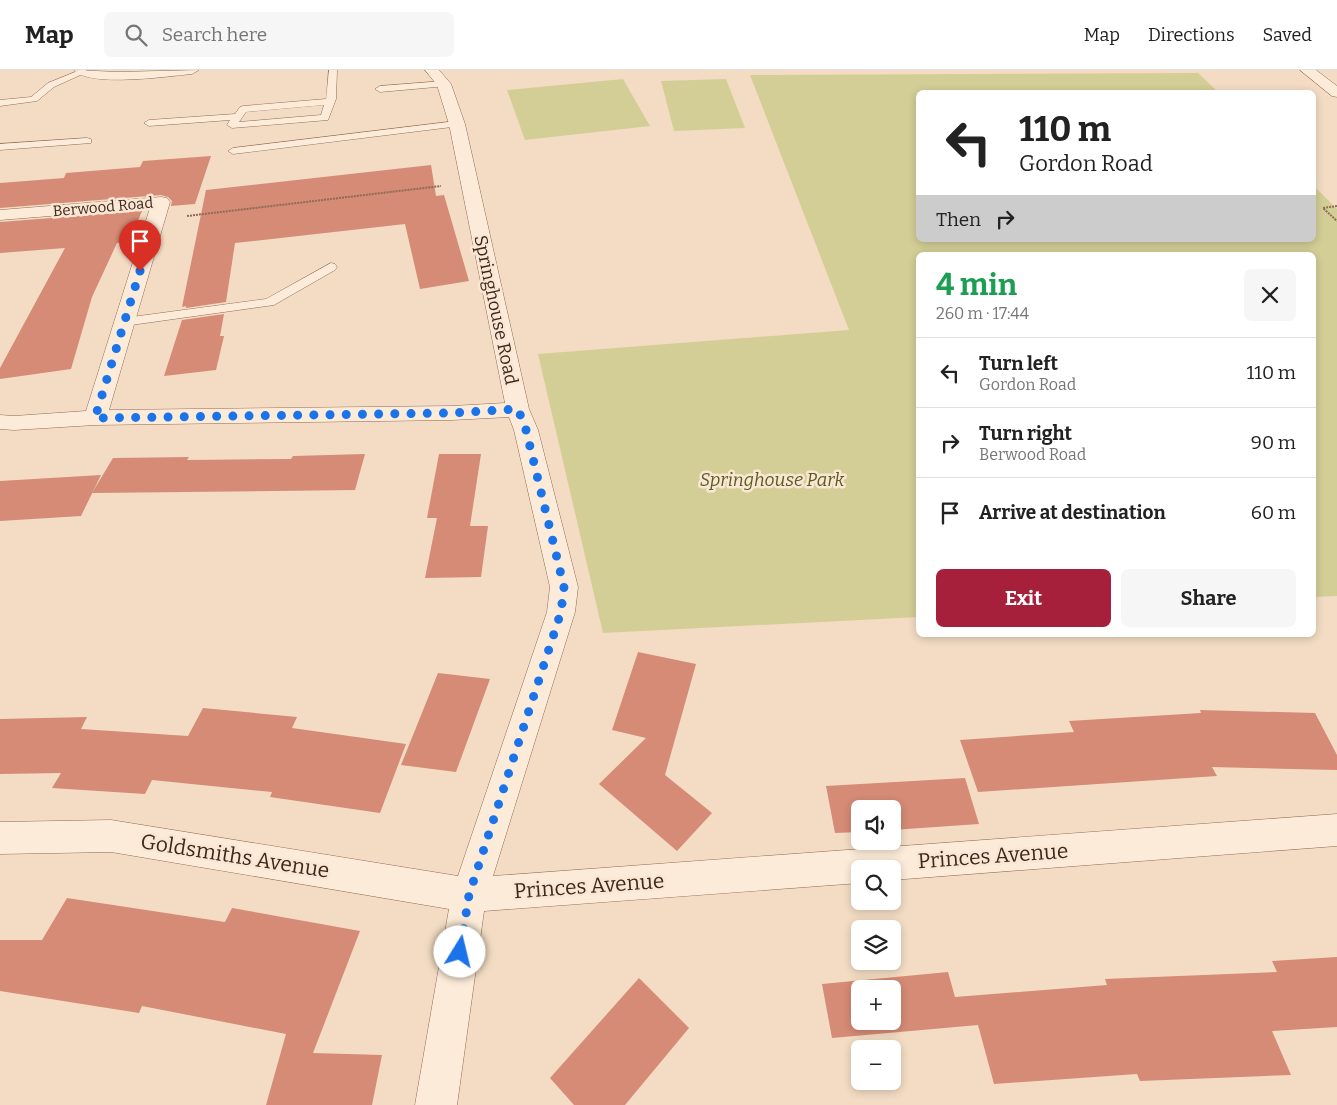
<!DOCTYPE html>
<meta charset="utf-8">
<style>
body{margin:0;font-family:Bitter,serif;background:#f6f6f6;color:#222;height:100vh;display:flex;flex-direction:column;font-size:19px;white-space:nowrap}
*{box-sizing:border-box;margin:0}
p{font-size:16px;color:#767676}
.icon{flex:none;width:28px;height:28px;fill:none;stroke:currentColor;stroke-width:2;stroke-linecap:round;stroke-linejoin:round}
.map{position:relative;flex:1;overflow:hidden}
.drawer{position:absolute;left:916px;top:182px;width:400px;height:385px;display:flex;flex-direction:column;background:#fff;border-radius:8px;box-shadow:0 2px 8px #0003}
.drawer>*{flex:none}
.banner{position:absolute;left:916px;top:20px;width:400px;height:152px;border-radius:8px;box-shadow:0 2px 8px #0003;background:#fff;color:#222;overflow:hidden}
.tools{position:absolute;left:851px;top:730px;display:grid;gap:10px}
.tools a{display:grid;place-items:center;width:50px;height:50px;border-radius:8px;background:#fff;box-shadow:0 2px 8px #0003;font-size:25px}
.pin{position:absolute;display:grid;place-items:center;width:42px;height:42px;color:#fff;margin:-51px -21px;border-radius:50% 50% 50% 0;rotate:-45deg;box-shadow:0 0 5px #0007}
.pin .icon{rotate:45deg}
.me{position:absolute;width:55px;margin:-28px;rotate:9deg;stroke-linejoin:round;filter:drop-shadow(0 0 4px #0008)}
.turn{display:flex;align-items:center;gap:18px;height:105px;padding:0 20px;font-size:22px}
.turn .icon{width:65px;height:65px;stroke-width:2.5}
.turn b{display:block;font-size:35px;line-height:42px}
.then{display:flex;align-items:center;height:48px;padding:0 20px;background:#0003;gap:10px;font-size:19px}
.round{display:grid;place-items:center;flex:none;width:52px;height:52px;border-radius:8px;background:#f6f6f6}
.overview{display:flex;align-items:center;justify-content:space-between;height:85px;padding:0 20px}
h1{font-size:30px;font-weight:700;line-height:38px;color:#1e9e55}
.primary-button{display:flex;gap:10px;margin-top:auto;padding:10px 20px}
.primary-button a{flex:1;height:58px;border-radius:8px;background:#a6203b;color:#fff;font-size:20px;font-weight:700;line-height:58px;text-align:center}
.primary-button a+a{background:#f6f6f6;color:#222}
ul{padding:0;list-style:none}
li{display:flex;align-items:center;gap:15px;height:70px;padding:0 20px;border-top:1px solid #e0e0e0}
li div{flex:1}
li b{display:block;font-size:19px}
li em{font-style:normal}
header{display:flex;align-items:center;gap:30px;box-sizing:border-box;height:70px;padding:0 25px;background:#fff;border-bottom:1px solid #e0e0e0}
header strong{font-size:24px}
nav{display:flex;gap:28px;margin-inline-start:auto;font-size:18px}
.search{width:350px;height:45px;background:#f6f6f6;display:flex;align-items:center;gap:12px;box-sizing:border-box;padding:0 18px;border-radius:8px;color:#767676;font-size:19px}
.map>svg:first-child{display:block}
.green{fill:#d3ce96}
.building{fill:#d58b75;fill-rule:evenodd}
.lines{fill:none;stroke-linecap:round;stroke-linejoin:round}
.service-casing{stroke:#906b57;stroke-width:1}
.minor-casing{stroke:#906b57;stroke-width:1}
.path{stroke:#906b57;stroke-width:2;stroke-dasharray:2 1;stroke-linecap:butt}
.service{fill:#fcebd8;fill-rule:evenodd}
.minor{fill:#fcebd8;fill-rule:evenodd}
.route{stroke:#1a73e8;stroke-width:9;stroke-dasharray:0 16.2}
.labels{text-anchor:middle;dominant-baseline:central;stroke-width:5;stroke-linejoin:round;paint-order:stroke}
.far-street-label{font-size:15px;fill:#3e271d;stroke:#f9e7d4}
.street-label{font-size:18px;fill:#3e271d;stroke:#f9e7d4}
.park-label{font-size:18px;font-style:italic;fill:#595d21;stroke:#f9e7d4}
.near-street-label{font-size:21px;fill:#3e271d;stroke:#f9e7d4}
</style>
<header>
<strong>Map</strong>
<div class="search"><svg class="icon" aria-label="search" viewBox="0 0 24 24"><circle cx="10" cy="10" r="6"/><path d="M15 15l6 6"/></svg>Search here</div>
<nav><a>Map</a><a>Directions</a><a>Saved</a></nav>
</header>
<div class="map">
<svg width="1337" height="1035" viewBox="0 0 1337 1035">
<rect width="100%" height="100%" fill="#f3dcc3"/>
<g class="green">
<path d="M1198,3L1218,22H919V170H1314V116L1337,139V526L1314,527V185H919V547L603,563L538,284L849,260L750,5Z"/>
<path d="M623,9L650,56L525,70L507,20Z"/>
<path d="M726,9L745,58L674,61L661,11Z"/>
</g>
<g class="building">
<path d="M211,86L195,134L171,136L172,131L168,127L161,125L0,138V113L64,108L66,103L140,97L143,91Z"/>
<path d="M431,95L436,126L444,125L469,211L420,219L405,154L235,173L226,232L186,238V236L182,237L206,120Z"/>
<path d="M142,141L129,172L117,173L92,227L71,299L0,309V298L65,178L0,183V152Z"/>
<path d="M224,244L220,266H224L216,300L164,306L182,250Z"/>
<path d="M365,384L355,420L92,423L113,388L189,387L187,390L291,389L293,386Z"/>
<path d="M439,384H481L470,456H488L481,507L425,508L437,448H427Z"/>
<path d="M101,405L81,446L0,451V411Z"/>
<path d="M638,582L696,594L665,705L712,743L677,781L599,714L646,668L612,660Z"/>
<path d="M438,603L490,609L456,702L401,695Z"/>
<path d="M203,638L297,647L292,658L406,674L380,743L270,727L272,722L152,710L145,724L52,718L61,703L0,704V649L87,647L81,659L188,666Z"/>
<path d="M1200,640L1315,643L1337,685V700L1212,697L1217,706L978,722L960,670L1074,662L1069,651L1201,643Z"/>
<path d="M965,708L979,754L892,760V739H860V762L835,763L826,716Z"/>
<path d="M67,828L225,852L232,838L360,861L313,983L382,985L372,1035H266L286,964L142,936L139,943L0,921V870H42Z"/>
<path d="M1337,887V957L1272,961L1291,1005L1140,1011L1137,1004L994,1014L978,955L832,968L822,914L948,902L955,927L1107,915L1105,909L1277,902L1272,891ZM860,919H892V951H860Z"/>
<path d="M639,908L689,958L625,1035H574L550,1008Z"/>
</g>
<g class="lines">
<defs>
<g id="service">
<path d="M80,0H86L87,2L54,17L37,31L0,36V30L31,27L48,13Z"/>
<path d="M329,0H337L336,29L328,50L232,58L227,55L230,50L149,56L144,53L149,50L235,44L240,37L243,36L326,29ZM324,35L321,45L239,52L246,42Z"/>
<path d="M444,11L447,12V16L380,22L375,19L380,16Z"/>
<path d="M457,51L462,54L460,56L233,84L228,81L233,78Z"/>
<path d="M87,68L91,69V73L0,80V74Z"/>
<path d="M331,193L335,194L337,197L335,200L274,235L124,256L117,252L124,248L266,229Z"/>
</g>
<g id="minor">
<path d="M74,0L118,2L199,0L192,4C170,6 88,18 74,0Z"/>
<path d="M425,0H439L451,14L465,54L529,339L538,360L578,517L575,542L493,806L1337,744V776L892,810V799H860V813L484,841L457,1035H415L449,839L111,782L0,784V752L111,750L458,806L547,542L550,517L514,360L509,347L452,350L95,355L14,360L0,359V345L14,346L86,341L150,138L0,150V140L161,127L167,128L170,132L109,340L452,336L505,333L449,54L437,15Z"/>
<path d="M1300,0H1316L1337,16V27L1332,26Z"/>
</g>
</defs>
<use href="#service" class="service-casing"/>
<use href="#minor" class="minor-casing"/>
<g class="path">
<path d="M1337,136L1323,138L1337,151"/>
<path d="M187,146L441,116"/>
</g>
<use href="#service" class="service"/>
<use href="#minor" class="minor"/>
</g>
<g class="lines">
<path class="route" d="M140,201L95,348L452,343L518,339L526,360L564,517L561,542L469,825L460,882"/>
</g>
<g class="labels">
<g class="far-street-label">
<text transform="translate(103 137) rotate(-5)">Berwood Road</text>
</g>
<g class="street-label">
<text transform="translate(496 240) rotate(78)">Springhouse Road</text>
</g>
<g class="park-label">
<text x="772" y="410">Springhouse Park</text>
</g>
<g class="near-street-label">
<text transform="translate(235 786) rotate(9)">Goldsmiths Avenue</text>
<text transform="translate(993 786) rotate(-4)">Princes Avenue</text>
<text transform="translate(589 816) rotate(-4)">Princes Avenue</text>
</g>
</g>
</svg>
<div class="tools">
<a><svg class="icon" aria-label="sound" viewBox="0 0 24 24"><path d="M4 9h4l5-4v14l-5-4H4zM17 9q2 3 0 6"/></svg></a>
<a><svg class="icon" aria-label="search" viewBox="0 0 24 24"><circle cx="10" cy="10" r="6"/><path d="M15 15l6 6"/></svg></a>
<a><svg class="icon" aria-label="layers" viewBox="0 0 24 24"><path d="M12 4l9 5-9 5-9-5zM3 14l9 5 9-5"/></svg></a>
<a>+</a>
<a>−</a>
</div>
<div class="pin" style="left:140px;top:201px;background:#d93025"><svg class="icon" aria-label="arrive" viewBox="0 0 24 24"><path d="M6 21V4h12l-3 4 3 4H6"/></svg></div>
<svg class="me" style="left:460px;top:882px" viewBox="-20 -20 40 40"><circle r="19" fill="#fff"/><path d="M0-13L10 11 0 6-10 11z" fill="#1a73e8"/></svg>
<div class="banner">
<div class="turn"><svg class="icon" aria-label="left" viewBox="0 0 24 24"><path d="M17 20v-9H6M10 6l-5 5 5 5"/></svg><div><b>110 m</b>Gordon Road</div></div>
<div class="then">Then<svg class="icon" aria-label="right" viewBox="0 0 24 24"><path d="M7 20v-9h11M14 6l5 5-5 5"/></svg></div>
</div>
<section class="drawer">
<div class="overview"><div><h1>4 min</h1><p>260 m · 17:44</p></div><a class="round"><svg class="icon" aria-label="close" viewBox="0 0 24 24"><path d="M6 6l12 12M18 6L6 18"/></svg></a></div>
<ul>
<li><svg class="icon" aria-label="left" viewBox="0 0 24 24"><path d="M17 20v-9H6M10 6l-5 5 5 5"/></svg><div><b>Turn left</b><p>Gordon Road</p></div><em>110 m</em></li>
<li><svg class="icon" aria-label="right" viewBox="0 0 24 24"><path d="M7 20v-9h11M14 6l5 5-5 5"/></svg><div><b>Turn right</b><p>Berwood Road</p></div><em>90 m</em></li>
<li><svg class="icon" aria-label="arrive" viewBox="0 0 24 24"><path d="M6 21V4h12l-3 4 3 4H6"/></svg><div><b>Arrive at destination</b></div><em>60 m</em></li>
</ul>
<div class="primary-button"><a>Exit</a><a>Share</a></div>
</section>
</div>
